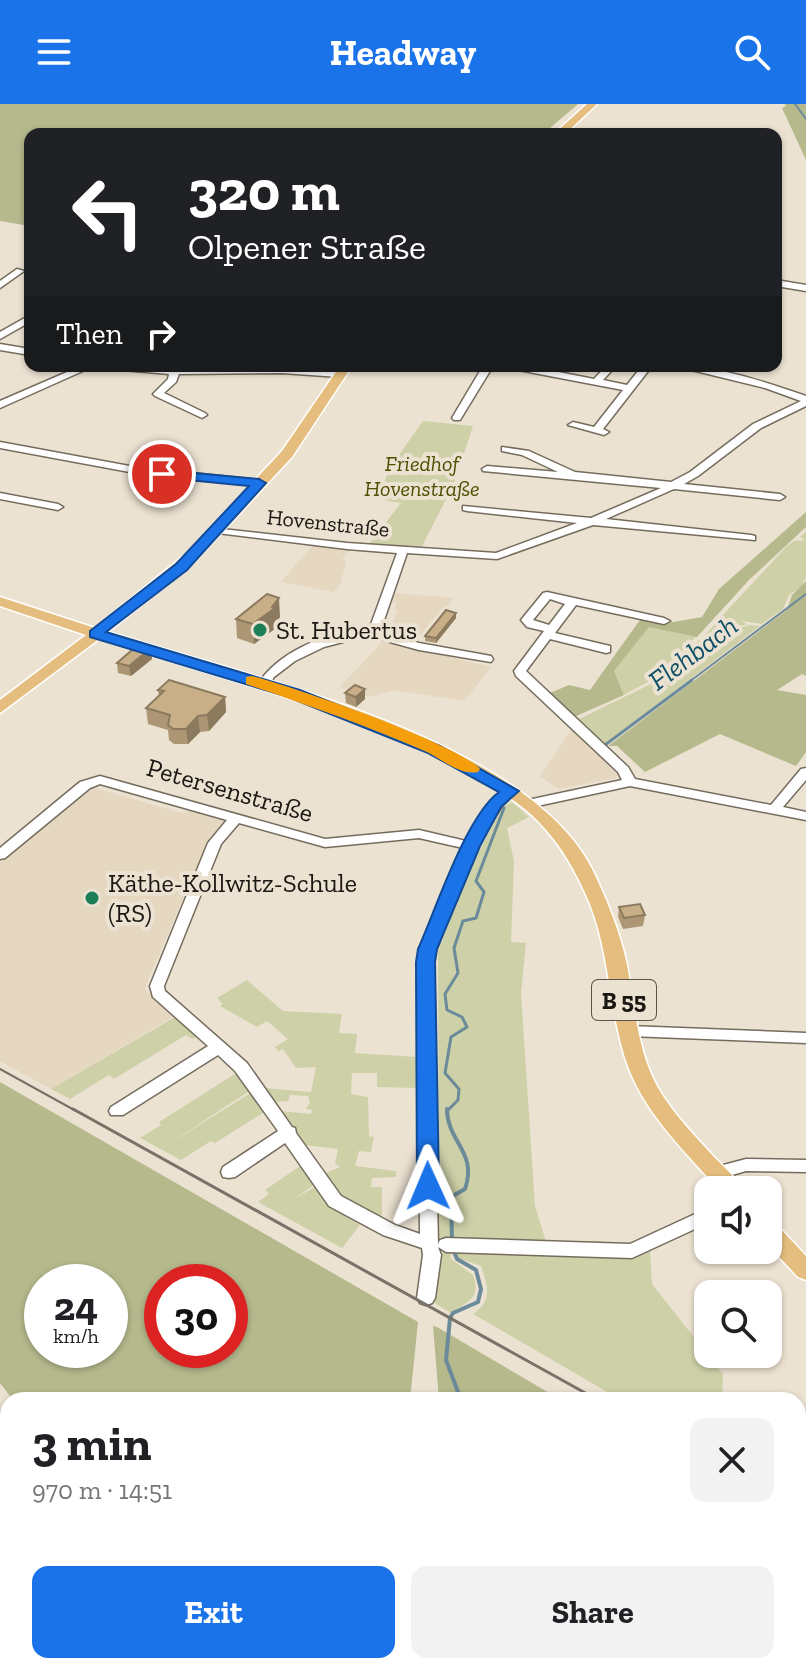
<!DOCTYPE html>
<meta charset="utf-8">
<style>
body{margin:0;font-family:"Zilla Slab",serif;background:#f2f2f2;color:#202124;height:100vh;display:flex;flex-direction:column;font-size:30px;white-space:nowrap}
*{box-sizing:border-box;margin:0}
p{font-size:26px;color:#757577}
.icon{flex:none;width:44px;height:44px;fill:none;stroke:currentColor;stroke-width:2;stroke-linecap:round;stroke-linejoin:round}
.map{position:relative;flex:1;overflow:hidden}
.drawer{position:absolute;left:0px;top:1288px;width:806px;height:282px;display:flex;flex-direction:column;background:#fff;border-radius:24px 24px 0 0;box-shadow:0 2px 6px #0004}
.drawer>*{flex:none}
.guide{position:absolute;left:24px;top:24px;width:758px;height:244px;border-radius:16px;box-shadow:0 2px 6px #0004;background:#202124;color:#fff;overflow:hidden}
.buttons{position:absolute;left:694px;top:1072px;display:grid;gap:16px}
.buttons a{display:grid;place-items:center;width:88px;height:88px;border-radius:16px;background:#fff;box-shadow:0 2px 6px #0004;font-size:40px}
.speed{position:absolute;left:24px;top:1160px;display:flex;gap:16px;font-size:40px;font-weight:700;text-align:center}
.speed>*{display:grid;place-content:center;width:104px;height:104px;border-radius:50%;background:#fff;box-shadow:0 2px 6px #0004;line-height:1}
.speed small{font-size:20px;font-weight:400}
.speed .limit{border:12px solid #d22;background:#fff;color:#111}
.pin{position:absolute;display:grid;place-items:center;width:68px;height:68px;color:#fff;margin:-34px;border:4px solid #fff;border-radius:50%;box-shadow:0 2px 8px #0007}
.me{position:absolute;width:88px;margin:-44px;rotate:359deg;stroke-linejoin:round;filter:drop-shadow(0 0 6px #0008)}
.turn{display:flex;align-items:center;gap:28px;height:168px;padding:0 32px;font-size:36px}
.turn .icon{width:104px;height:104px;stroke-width:2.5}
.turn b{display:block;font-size:56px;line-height:68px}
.then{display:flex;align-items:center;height:76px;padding:0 32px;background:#0003;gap:16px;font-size:30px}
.round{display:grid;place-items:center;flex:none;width:84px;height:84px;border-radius:16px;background:#f2f2f2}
.headline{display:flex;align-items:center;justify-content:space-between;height:136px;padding:0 32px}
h1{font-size:48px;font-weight:800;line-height:60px}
.cta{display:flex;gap:16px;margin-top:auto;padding:16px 32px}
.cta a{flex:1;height:92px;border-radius:16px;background:#1a73e8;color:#fff;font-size:32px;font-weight:800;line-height:92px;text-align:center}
.cta a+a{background:#f2f2f2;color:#202124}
header{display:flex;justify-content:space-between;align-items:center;height:104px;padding:0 32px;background:#1a73e8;color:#fff;font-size:36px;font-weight:800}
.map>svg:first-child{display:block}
.built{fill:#e5d7c0}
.green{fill:#ced1a8}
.forest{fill:#b5b98c;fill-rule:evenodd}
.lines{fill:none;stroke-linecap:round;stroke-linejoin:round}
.stream-far2{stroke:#6b8b9a;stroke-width:2}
.stream-far1{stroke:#6b8b9a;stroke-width:3}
.stream{stroke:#6b8b9a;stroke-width:4}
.minor-casing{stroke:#756c5e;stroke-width:3}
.major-casing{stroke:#fff;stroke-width:3}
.highway-casing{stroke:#fff;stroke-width:3}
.minor{fill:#fff;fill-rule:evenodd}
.major{fill:#e5be7f;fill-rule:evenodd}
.highway{fill:#d3932a;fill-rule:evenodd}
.tram-far1{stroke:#787268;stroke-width:2}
.tram{stroke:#787268;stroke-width:3}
.wall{fill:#ac9674}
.shaded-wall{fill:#8c7a5e}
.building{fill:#c8af87;stroke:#8c7a5e;stroke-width:2}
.route{fill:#1a73e8;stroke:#114b97;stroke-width:2}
.slow{fill:#f59e0b}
.poi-dot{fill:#1d7f57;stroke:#ece2d2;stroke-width:3}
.labels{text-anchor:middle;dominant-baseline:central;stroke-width:8;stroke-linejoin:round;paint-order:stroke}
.far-park-label{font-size:22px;font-style:italic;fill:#4e5002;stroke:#ece2d2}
.far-street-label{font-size:22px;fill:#1b1712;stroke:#ece2d2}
.shield{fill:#ece2d2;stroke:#5a544c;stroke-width:2}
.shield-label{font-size:24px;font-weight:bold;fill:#1b1712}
.poi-label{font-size:26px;fill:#1b1712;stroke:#ece2d2;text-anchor:start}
.street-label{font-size:26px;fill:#1b1712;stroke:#ece2d2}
.water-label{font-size:28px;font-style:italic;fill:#0f4f67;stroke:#ece2d2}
</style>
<header><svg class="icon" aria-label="menu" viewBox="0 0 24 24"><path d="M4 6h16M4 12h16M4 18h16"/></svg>Headway<svg class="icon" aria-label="search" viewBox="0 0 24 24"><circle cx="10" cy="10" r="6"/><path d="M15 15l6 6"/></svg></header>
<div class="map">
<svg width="806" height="1569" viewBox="0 0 806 1569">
<rect width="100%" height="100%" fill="#ece2d2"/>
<g class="built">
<path d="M312,442L350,446L342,455L346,457L341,480L333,488L281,478Z"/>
<path d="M395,489L405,490L454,494L447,502H444L418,534L390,529L397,506L394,505L396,499L392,498Z"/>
<path d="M383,537H387L491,563L464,597L394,586L369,593L340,583Z"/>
<path d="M572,625L619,667L616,674L559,685L540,672Z"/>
<path d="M95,684L182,709L191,706L220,714L224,719L207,739L146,881L145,886L174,912L51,985L0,957V758L87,687Z"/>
</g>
<g class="green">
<path d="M423,317L473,322L454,380L421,444L369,440L401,399L377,395L391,362Z"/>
<path d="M806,427V473L801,483L789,491L783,505L762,520L741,517L747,520L703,533L716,519L723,517L721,513L787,442L794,437L805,436L800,433Z"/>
<path d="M667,519L671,527L703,526L653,575L624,591L614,567L641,533L642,523Z"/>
<path d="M749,521L760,522L607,638L604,640L577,616L655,578L699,536Z"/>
<path d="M512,698L529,713L507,724L514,757L511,838L526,839L521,889L535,1102L546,1138L445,1136L438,1132L435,1123L439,1120L438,848L467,770L502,704Z"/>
<path d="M247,876L283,907L342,910L339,929L357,930L355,949L417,953V984L377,983V969H352L351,990L368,993L369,1032L374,1033L371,1048L359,1047L355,1062L396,1067V1073L372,1074L371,1083H382V1110L378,1115L339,1093L323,1070L340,1063L335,1060L338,1045L304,1041L281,1007L311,1010L312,1006L306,1005L310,998L308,992L290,991L288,997L274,998L264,984L311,988L316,963L296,964L283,945L278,947L275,943L288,935L267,917L257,923L220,902L223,900L217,894Z"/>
<path d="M175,913L198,932L192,935L186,931L114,975L109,971L70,995L51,985Z"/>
<path d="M238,968L251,986L167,1041L252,988L266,1007L215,1039L211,1037L181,1056L140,1034L161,1021L159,1018Z"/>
<path d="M303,1060L315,1080L293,1096L316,1082L329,1102L360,1121L342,1144L258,1098L269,1090L265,1086Z"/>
<path d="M450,1145L451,1155L473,1171C482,1195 466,1198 451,1209L433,1198L439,1150Z"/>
<path d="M456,1145L639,1151L650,1146L652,1180L723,1270L722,1296H621L473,1210C493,1196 488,1183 481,1162L458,1154Z"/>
<path d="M192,1562H516L520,1569H196Z"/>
<path d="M548,1562H774L784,1569H552Z"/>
</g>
<g class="forest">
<path d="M0,0H578L543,30H30V122L0,117Z"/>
<path d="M785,0H806V56L782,4L786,2Z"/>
<path d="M806,408V423L749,476L697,533L649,523L614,567L624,591L574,613L550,589L569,581L590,586L642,513L668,519L702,513L719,485Z"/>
<path d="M806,477V572L802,570L777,586L806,591V648L796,662L720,630L645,668L617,642H608L787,506L792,491Z"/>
<path d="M0,978L418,1218L410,1296H13L0,1279ZM42,1178H110V1246H42ZM162,1178H230V1246H162Z"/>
<path d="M433,1222L437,1223L561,1296H439Z"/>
<path d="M798,1448L806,1453V1560L802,1569H784L774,1562H798Z"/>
<path d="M0,1453L8,1467V1562H61L65,1569H0Z"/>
</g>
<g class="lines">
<g class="stream-far2">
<path d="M795,0L806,15"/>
<path d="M689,578L806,490"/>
</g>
<g class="stream-far1">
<path d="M605,641L692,576"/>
<path d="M447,1007L458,996L459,985L445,969L451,933L467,923L462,913L447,906L445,890L458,869L454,844L463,817L476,814L484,788L476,777L504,704"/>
</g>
<g class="stream">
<path d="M447,1005C447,1038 478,1048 465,1085L451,1093L452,1137"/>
<path d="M453,1145L457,1155L476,1166L481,1185L478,1198L453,1209L450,1214L446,1256L461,1296"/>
<path d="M593,1562L598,1569"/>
<path d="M781,1562L789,1569"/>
</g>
<defs>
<g id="minor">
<path d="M17,165L24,167L0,184V177Z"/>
<path d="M776,176L806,181V187L776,182Z"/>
<path d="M30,211V218L0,235V228Z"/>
<path d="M0,240L30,245V251L0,246Z"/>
<path d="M81,262H94L0,304V297Z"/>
<path d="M106,262L310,264L339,267L344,270L339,273L282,269L179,270L176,278L164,289L205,309L207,311L202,314L155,292L153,290L168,275L169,270L111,265Z"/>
<path d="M483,262H493L460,316H454L452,314Z"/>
<path d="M508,262H528L594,275L606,262H616L603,276L627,281L642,262H652L603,325L609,328L604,331L568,321L573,318L594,323L623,286L513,265Z"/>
<path d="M675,262C719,262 765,278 806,292V302L761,324L698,372L684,380L780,390L785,393L780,396L674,385L606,415L751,431L755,432V436L593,421L497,455L407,449L382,522L388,527L386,530L419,539L491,552L493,555L491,558L419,546L379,535L358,534L324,543L295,557L274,573L268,583H260L258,580C277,550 321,530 356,527C363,526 369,528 375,527L370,523L397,449L347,445L217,429L213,428V424L347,439L496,449L577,419L467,407L463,406V402L591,414L661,384L483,367L482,365L487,362L558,368L522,351L502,347V343L529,347L575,368L671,378L690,368L753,320L801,297L765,284Z"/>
<path d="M0,338L135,363L259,376L264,379L259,382L135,369L0,344Z"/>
<path d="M0,389L58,400L63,403L58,406L0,395Z"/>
<path d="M547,488L664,514L670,517L664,520L576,501L555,529L610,542V548L606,549L550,535L526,567L628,663L635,675L771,701L801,665L806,664V676L783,703L806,708V716L630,682L528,704L523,703L521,700L523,697L622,676L618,668L516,572L514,567L544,527L527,523L521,516L543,489ZM550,495L565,500L549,521L533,516Z"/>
<path d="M100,672L325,735L419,726L466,737L492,696L505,684H515L517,687L502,702L480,737L459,783L432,858L438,1140L440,1136L446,1134L630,1140L708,1104V1119L632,1154L446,1148L438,1143L441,1151L435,1194L432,1199L426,1201L420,1199L417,1194L423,1151L422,1144L383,1131L329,1102L285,1039L235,1073L229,1074L223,1073L221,1068L223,1063L278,1027L235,967L218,951L123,1011H111L109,1007L111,1003L208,942L153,893L150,882L208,739L227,716L100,680L90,684L5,754L0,755V744L80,678ZM239,719L325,743L419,734L463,744L436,806L418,858L420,1130L395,1121L341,1092L296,1029L295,1024L292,1023L247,959L165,887L164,882L221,740Z"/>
<path d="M629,922L806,929V939L629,932L624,931L621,927L624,923Z"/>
<path d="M746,1055L806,1056V1068L746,1067L718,1075L712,1074L710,1069L712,1064Z"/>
</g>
<g id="major">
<path d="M587,0H597L565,30H554Z"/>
<path d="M340,262H352L292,353L196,456L108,528C243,571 525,633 592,765C607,796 620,828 627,861C635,902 637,947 658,984C673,1010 695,1032 715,1054C725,1064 736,1074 743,1086H719C686,1048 648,1013 629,965C609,912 611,853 590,800C577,769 562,742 539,718C519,697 490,681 464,667C351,605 222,575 99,535L0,609V596L86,531L0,502V493L95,524L186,450L282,347Z"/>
<path d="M768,1117L776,1120L806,1152V1176L798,1173L768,1141Z"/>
</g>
<g id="highway">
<path d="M0,1316L8,1319V1352L0,1349Z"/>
<path d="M0,1370L8,1373V1407L0,1404Z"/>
<path d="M98,1562H129L132,1569H101Z"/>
<path d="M140,1562H171L174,1569H143Z"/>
</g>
</defs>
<use href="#minor" class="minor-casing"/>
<use href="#major" class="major-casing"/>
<use href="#highway" class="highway-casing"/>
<use href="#minor" class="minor"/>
<use href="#major" class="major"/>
<use href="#highway" class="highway"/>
<path class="tram-far1" d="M0,965L76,1007"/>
<g class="tram">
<path d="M73,1005L598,1296"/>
<path d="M798,1436L806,1441"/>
</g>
</g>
<g class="wall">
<path d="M456,509V514L436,539L425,537V532Z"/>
<path d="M280,513L276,519V524L254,540L237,534L236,515Z"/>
<path d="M150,545L152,555L131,572L118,569L117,559Z"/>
<path d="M365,585V595L356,603L346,599L345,589Z"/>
<path d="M158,586L225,593L226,608L209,627L200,628L188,640H174L169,636L168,626L148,620L146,604L159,592Z"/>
<path d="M619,803L645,811L643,822L623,825L618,813Z"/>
</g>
<g class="shaded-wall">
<path d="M279,494L280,513L276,519V524L254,540L253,520L272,503Z"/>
<path d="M456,509V514L436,539V534Z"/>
<path d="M150,545L152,555L131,572L129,562Z"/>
<path d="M365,585V595L356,603V593Z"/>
<path d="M225,593L226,608L209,627L207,611Z"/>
<path d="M198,612L200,628L188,640L186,625Z"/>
</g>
<g class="building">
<path d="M267,490L279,494L272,503L275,504L253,520L236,515Z"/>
<path d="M446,506L456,509L436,534L425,532Z"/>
<path d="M138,541L150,545L129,562L117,559Z"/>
<path d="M169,576L225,593L207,611L198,612L186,625H173L168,621L170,611L146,604L164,587L158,586Z"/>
<path d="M355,581L365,585L356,593L345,589Z"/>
<path d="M640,800L645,811L624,814L619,803Z"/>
</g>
<path class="route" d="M162,366L259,375L266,379L187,466L106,528L300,586L440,642L519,687L501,703L480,742L437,845L435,858L439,1082L436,1088L428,1090L420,1088L417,1082L416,858L418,845C436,805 466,712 499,688L428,649L288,593L90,533V527L176,460L249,382L158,373V367Z"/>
<path class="slow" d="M252,572C292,582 457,640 480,665L478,668C461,672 441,655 427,648C368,622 307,601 246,580V573Z"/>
<g class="poi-dot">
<circle cx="260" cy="526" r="8"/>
<circle cx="92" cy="794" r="8"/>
</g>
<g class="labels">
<g class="far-park-label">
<text x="422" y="359">Friedhof<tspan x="422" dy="25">Hovenstraße</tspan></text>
</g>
<g class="far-street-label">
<text transform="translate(328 419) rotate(6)">Hovenstraße</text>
</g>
<rect class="shield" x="592" y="876" width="64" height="40" rx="6"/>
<g class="shield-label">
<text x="624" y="896">B 55</text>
</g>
<g class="poi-label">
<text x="276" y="526">St. Hubertus</text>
<text x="108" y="779">Käthe-Kollwitz-Schule<tspan x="108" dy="30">(RS)</tspan></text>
</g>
<g class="street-label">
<text transform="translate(230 686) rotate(16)">Petersenstraße</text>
</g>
<g class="water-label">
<text transform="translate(693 549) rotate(-37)">Flehbach</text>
</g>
</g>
</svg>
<div class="buttons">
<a><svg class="icon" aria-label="sound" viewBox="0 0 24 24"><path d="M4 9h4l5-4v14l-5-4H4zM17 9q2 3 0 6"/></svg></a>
<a><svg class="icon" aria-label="search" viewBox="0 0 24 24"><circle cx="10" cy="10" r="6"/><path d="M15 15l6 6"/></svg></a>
</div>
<div class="speed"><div>24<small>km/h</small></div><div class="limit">30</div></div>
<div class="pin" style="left:162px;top:370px;background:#d93025"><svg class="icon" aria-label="arrive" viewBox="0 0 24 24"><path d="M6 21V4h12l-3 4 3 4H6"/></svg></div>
<svg class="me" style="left:428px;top:1082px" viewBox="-20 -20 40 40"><path d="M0-17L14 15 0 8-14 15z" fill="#1a73e8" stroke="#fff" stroke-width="4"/></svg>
<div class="guide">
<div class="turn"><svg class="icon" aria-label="left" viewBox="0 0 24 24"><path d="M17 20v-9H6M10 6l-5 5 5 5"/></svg><div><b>320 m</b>Olpener Straße</div></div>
<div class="then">Then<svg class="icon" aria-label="right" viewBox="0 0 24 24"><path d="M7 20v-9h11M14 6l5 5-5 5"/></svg></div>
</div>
<section class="drawer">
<div class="headline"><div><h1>3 min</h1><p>970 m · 14:51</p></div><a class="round"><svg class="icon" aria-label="close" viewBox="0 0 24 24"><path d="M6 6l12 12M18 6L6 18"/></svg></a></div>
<div class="cta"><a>Exit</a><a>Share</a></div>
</section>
</div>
